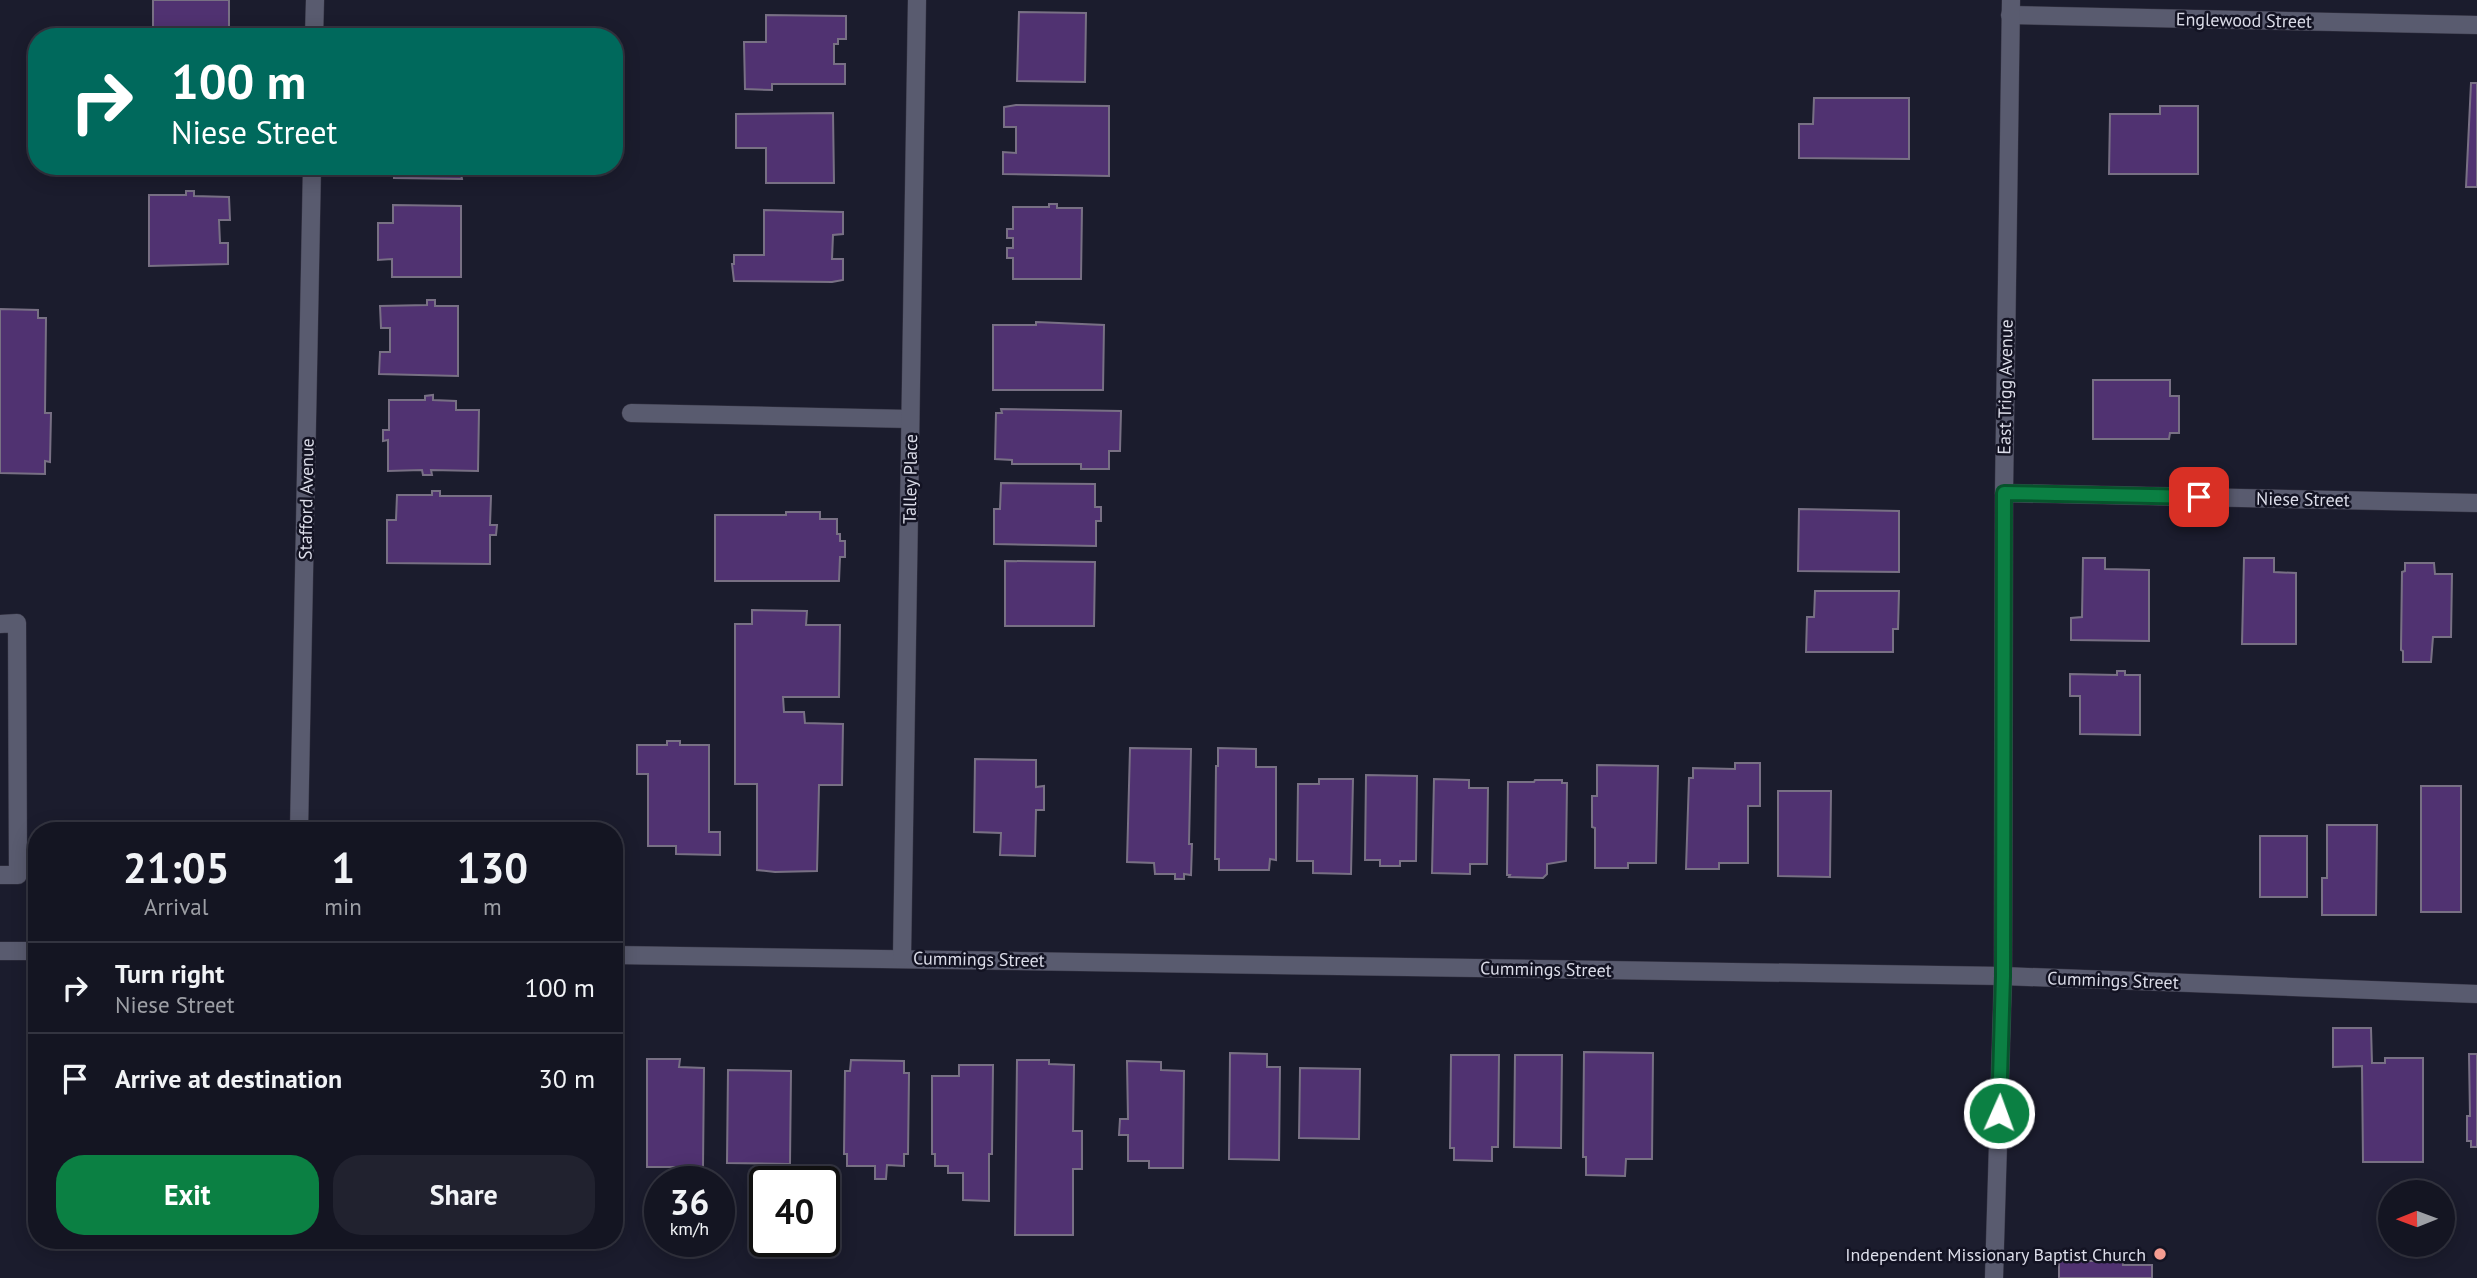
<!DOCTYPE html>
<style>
body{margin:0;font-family:"PT Sans",sans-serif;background:#21222f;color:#f1f3f6;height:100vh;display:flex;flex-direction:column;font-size:26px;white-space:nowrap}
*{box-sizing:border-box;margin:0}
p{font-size:23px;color:#9d9fa5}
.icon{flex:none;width:38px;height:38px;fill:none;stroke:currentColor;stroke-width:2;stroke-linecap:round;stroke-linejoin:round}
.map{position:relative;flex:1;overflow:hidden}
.details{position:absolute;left:28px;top:822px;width:595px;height:427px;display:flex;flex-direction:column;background:#141522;border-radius:28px;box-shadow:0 4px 18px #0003,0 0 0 2px #333440}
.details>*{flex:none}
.hud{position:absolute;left:28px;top:28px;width:595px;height:147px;border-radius:28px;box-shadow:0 4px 18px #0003,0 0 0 2px #333440;background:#00695c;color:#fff;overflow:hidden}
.needle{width:46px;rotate:269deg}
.buttons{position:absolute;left:2378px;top:1180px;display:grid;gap:14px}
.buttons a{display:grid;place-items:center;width:77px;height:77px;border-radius:50%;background:#141522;box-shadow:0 4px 18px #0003,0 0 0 2px #333440;font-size:35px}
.speed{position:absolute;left:644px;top:1166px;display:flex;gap:14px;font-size:35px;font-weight:700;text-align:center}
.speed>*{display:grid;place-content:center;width:91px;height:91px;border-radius:50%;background:#141522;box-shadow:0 4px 18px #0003,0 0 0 2px #333440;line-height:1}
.speed small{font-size:18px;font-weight:400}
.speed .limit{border:4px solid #111;border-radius:10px;background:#fff;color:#111}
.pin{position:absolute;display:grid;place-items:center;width:60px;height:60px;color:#fff;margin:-30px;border-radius:14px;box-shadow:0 4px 10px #0006}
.me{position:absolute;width:77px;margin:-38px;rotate:2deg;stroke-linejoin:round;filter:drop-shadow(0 0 5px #0008)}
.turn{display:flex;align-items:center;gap:24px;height:147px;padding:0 28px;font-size:32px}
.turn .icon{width:91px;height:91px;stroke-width:2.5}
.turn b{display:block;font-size:49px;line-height:60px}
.eta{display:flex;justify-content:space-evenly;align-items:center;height:119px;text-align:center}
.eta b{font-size:42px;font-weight:600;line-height:49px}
.button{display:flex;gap:14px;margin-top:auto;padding:14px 28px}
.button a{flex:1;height:80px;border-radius:28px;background:#0b8043;color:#fff;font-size:28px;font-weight:600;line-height:80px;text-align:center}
.button a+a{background:#21222f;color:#f1f3f6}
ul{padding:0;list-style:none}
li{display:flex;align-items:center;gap:21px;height:91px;padding:0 28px;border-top:2px solid #333440}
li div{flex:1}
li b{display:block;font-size:26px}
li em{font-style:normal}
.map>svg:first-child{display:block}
.building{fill:#503271;stroke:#787084;stroke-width:2}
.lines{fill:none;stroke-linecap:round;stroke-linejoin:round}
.minor-casing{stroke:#363544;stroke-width:19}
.minor{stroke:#595b6f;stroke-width:18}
.route-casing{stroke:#07532c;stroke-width:18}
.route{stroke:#0b8043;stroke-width:12}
.poi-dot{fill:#f59c91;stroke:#131323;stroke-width:2.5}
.labels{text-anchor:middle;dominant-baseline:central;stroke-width:5;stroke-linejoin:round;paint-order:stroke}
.street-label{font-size:18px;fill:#dcdde9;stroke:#131323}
.poi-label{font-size:18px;fill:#dcdde9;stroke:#131323;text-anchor:end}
</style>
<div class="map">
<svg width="2477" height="1278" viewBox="0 0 2477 1278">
<rect width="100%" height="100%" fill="#1b1c2d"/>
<g class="building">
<rect x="153" y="0" width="76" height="37"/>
<path d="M1019,12L1086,13L1085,82L1017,81Z"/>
<path d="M766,15L846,16V39H838V44H834V64H845V84H772V90L745,89L744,42H766Z"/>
<path d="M2471,83H2477V187H2466Z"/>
<path d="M1814,98H1909V159L1799,158V124H1813Z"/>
<path d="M1016,105L1109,106V176L1003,174V152L1016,153V127H1004V107Z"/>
<path d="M2160,106H2198V174H2109L2110,114H2160Z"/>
<path d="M833,113L834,183H766V148H736V114Z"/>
<path d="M394,166H461L464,174H461L462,179L394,178Z"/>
<path d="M186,191H194V196L229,197L230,220H219L220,243H228V264L149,266V195H186Z"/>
<path d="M1049,204H1057V208H1082L1081,279H1013V258H1007V248H1013V238H1007V229H1013V207H1049Z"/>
<path d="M393,205L461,206V277H392V259L378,260V223H393Z"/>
<path d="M764,210L843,212V234L833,235L832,259H843V280L832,282L734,281L732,264H734V255H764Z"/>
<path d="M427,300H435V306H458V376L379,374L380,352H390V328H381L380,306L427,305Z"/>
<path d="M0,309L38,310V318H46L45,413H51L50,462L45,461V474L0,473Z"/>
<path d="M1036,322L1104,325L1103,390H993V325H1036Z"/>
<path d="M2093,380H2170V396H2179V433H2170L2169,439H2093Z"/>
<path d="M433,395V400L456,401V410H479L478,471L431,470L432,475H423L422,470L388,471V440L383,441V430H389V400H425V396Z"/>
<path d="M1001,409L1121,411L1120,451H1109V469H1081V464H1012V460L995,459L996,413H1002Z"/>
<path d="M1001,483L1095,484V507H1101V521H1096V546L994,544V509H1000Z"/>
<path d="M432,491H440V496H491L490,525H497L496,535H490V564L387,563V520H396L397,495H432Z"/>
<path d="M1799,509L1899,511V572L1798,571Z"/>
<path d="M786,512H820V519H837V534H840V541H845V557H840L839,581H715V515H786Z"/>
<path d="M2083,558H2105V569L2149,570V641L2071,640V618L2082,617Z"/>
<path d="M2244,558H2274V572L2296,573V644H2242Z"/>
<path d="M1005,561L1095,562L1094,626H1005Z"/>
<path d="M2405,563H2434L2435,574H2452L2451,637H2433L2431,662H2403V651L2401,650L2402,572L2405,571Z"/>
<path d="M1815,591H1899L1898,629H1893V652H1806L1807,617H1814Z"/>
<path d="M752,610L807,611L806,625H840L839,697H783L784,712H804L805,723L843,724L842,785H819L817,871L775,872L757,870V784H735V624H752Z"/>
<path d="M2117,671H2125V675H2140V735L2080,734V696H2070V674L2117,675Z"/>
<path d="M667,741H680V745H709V832H720V855L676,854V846H648V774H637V745H667Z"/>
<path d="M1130,748L1191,749L1189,844H1192L1191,875L1184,874V879H1175V874H1155L1154,863L1127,862Z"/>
<path d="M1218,748L1256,749V767H1276V860L1270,859L1269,870H1219V859H1215L1216,766H1218Z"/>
<path d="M975,759L1036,760V787L1044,786V810H1036L1035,856L1000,855L1001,833L974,832Z"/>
<path d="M1735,763H1760V806H1748V863H1719V869H1686L1689,778H1693V768L1735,769Z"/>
<path d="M1597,765L1658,766L1656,863H1628V868H1595V828L1592,827V796H1597Z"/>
<path d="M1366,775L1417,776L1416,861H1400V866H1380V860H1365Z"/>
<path d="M1319,779H1353L1351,874L1313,873V861H1297L1298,784H1319Z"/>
<path d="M1434,779L1469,780V788H1488L1487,864H1470V874L1432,873Z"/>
<path d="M1535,780H1562V783H1567L1566,861L1547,864V874L1543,878L1509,877L1510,875H1507L1508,782H1534Z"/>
<rect x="2421" y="786" width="40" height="126"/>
<path d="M1778,791H1831L1830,877L1778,876Z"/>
<path d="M2327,825H2377L2376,915H2322V878H2327Z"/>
<rect x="2260" y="836" width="47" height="61"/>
<path d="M2333,1028H2371L2372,1063H2385V1058H2423V1162H2363L2362,1066L2333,1067Z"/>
<path d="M1584,1052L1653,1053L1652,1159H1626L1625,1176L1586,1175V1157H1583Z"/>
<path d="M1230,1053L1267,1054V1067H1280L1279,1160L1229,1159Z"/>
<path d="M2469,1054H2477V1147H2471V1141H2467V1116H2470Z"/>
<path d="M1451,1055H1499L1498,1147H1492V1161L1454,1160V1148H1450Z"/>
<path d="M1515,1055H1562L1561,1148L1514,1147Z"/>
<path d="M647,1059H680L679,1067L704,1068L703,1167H647Z"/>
<path d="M851,1060L904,1061V1073H909L908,1154H904V1166L887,1165L886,1179H875V1166H847V1154H844L845,1071H850Z"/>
<path d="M1017,1060H1049V1064L1074,1065L1073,1131H1082V1169H1073V1235H1015Z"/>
<path d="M1127,1061L1161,1062V1070L1184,1071L1183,1168H1149V1161H1128V1135H1119L1120,1119H1128Z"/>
<path d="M959,1065H993L992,1154H989V1201L963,1200V1173H948V1166H935V1154H932V1076H959Z"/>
<path d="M1300,1068L1360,1069L1359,1139L1299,1138Z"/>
<path d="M728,1070L791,1071L790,1164L727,1163Z"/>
<path d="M2059,1261H2123V1265H2152V1278H2059Z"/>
</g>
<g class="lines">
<defs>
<g id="minor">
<path d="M2010,15L2477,25"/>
<path d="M314,37L315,0"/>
<path d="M631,413L910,419"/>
<path d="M2004,493L2477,503"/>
<path d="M0,624L17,623L18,875H0"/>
<path d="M299,831L312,166"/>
<path d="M0,951H37"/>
<path d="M614,955L2003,976L2477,994"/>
<path d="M902,958L917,0"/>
<path d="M1994,1278L2003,976L2004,493L2011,0"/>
</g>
</defs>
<use href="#minor" class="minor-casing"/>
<use href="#minor" class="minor"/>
</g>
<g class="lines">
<defs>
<path id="route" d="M1999,1113L2003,976L2004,493L2199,497"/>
</defs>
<use href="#route" class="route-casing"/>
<use href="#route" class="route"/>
</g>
<circle class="poi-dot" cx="2160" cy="1254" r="7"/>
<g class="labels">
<g class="street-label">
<text transform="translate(2244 20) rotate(1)">Englewood Street</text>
<text transform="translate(2005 387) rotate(-89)">East Trigg Avenue</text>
<text transform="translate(910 479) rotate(-89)">Talley Place</text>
<text transform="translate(306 499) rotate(-89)">Stafford Avenue</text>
<text transform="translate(2303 499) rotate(1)">Niese Street</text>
<text transform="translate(979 959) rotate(1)">Cummings Street</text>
<text transform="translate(1546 969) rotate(1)">Cummings Street</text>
<text transform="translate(2113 980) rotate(2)">Cummings Street</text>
</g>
<g class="poi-label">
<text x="2146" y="1254">Independent Missionary Baptist Church</text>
</g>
</g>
</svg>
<div class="buttons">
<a><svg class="needle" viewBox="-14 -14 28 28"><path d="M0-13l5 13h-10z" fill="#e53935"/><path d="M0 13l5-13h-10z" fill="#9d9fa5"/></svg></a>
</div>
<div class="speed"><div>36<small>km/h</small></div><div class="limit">40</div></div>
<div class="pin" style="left:2199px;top:497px;background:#d93025"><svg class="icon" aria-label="arrive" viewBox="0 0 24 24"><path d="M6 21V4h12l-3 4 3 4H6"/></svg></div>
<svg class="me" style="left:1999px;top:1113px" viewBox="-20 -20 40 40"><circle r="17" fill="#0b8043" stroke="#fff" stroke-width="3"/><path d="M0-11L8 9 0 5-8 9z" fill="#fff"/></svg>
<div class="hud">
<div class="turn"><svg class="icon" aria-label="right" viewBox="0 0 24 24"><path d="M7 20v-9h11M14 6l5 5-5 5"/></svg><div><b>100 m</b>Niese Street</div></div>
</div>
<section class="details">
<div class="eta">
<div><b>21:05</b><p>Arrival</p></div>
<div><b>1</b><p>min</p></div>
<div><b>130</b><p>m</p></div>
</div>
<ul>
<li><svg class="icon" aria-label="right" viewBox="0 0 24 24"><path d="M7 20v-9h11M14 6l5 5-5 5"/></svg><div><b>Turn right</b><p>Niese Street</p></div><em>100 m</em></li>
<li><svg class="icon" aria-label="arrive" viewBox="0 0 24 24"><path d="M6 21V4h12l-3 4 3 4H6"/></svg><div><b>Arrive at destination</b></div><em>30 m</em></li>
</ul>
<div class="button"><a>Exit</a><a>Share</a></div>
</section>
</div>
